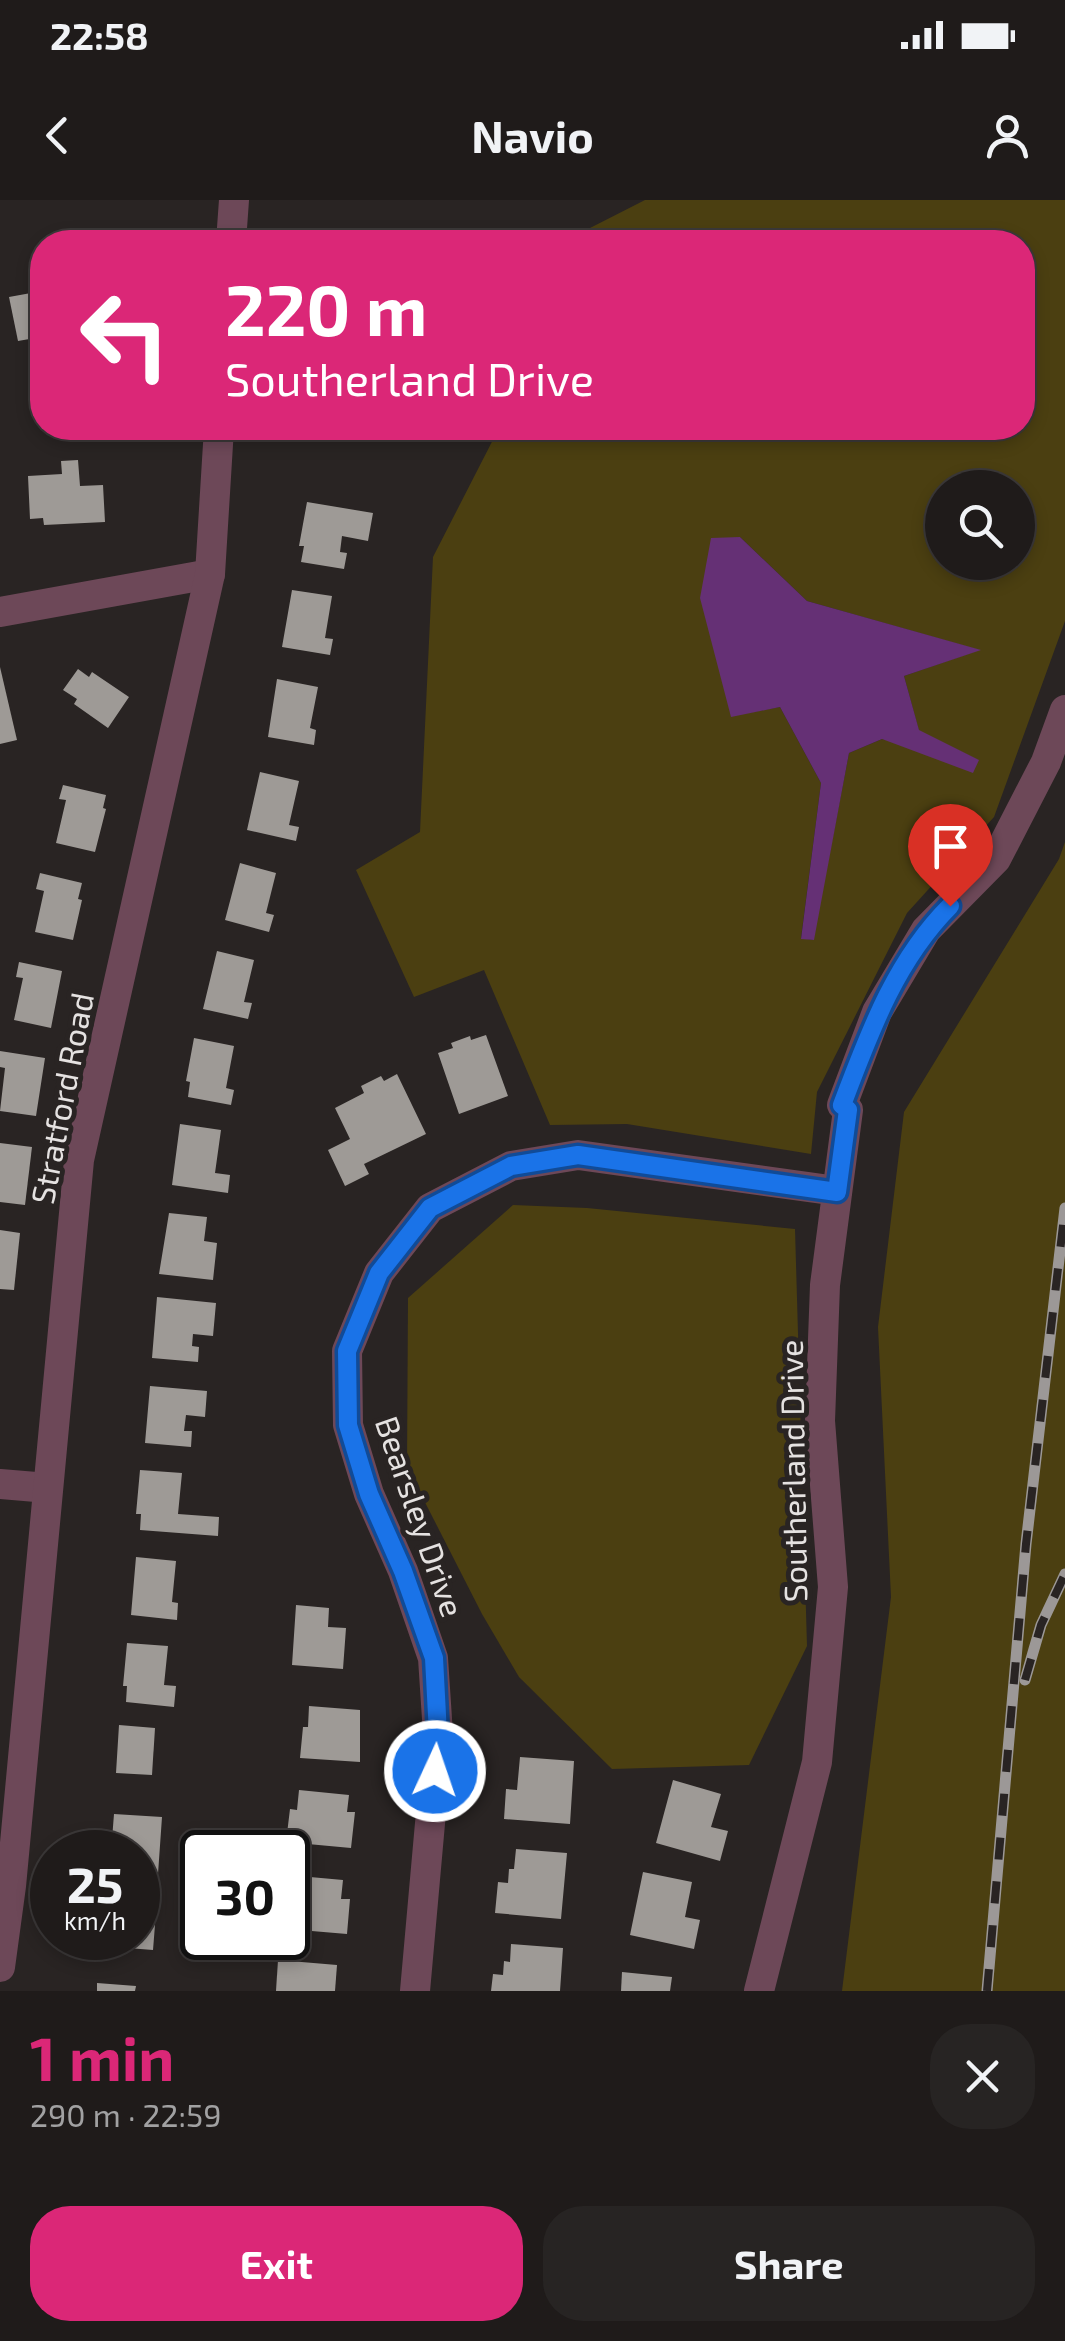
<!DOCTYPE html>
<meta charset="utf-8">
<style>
body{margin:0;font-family:"Exo 2",sans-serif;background:#272423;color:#f1f3f6;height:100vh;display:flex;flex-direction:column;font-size:38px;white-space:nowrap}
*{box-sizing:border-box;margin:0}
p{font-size:32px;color:#a1a1a2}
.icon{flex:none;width:55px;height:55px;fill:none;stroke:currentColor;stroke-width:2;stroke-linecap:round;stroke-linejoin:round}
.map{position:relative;height:1791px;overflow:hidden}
.drawer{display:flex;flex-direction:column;background:#1f1b1a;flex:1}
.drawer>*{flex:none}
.guide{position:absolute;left:30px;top:30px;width:1005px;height:210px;border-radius:40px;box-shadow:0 5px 15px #0003,0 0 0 2px #3c3939;background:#db2777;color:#fff;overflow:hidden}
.tools{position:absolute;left:925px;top:270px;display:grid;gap:20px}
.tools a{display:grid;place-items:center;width:110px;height:110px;border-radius:50%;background:#1f1b1a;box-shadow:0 5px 15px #0003,0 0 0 2px #3c3939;font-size:50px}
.speed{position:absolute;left:30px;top:1630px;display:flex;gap:20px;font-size:50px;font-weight:700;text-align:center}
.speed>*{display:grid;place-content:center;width:130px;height:130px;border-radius:50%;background:#1f1b1a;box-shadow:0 5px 15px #0003,0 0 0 2px #3c3939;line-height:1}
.speed small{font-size:25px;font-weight:400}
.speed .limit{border:5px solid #111;border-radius:15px;background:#fff;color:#111}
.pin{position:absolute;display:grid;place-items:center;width:85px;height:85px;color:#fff;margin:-102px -42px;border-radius:50% 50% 50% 0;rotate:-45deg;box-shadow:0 0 10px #0007}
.pin .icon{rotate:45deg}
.me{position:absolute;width:110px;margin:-55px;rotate:3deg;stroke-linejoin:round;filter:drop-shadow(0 0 8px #0008)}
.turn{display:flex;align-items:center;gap:35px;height:210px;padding:0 30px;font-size:45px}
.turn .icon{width:130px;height:130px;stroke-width:2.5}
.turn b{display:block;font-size:70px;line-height:85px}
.round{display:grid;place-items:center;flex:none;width:105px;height:105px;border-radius:40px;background:#272423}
.headline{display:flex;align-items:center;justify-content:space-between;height:170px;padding:0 30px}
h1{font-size:60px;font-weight:700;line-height:75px;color:#db2777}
.button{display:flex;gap:20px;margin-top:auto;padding:20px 30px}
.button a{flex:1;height:115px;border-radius:40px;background:#db2777;color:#fff;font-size:40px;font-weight:700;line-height:115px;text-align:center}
.button a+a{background:#272423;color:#f1f3f6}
.status{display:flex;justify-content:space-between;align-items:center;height:70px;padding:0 50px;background:#1f1b1a;direction:ltr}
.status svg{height:28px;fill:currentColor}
header{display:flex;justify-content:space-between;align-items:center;height:130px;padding:0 30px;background:#1f1b1a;font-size:45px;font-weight:700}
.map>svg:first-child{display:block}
.green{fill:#4b3f11;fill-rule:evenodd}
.water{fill:#653075}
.building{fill:#9e9a96}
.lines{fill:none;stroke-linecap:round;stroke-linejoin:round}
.minor{stroke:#6d4858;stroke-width:30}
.rail-casing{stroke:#9c9897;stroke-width:11}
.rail{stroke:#292423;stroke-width:8;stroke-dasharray:22;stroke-linecap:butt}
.route-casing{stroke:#114b97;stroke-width:25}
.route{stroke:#1a73e8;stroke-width:18}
.labels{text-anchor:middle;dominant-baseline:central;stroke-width:10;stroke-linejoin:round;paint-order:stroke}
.street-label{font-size:32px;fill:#e5e2e1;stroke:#292423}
</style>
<div class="status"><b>22:58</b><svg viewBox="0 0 49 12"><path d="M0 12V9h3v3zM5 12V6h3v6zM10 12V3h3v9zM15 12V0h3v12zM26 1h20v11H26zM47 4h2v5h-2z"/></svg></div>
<header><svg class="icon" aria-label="back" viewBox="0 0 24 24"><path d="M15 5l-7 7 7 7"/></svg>Navio<svg class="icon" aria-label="person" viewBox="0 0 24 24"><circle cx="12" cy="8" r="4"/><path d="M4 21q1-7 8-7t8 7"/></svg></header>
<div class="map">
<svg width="1065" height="1791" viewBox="0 0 1065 1791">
<rect width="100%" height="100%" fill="#292423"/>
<g class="green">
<path d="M645,0H1065V421L994,617L907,713L817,892L811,954L627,924L550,925L484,770L414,797L356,670L420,632L433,357L499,228H1022V42H584L590,28ZM942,288H1018V362H942ZM740,337L807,401L979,450L904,476L919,531L978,560L882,539L849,553L813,740L801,738L821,583L780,507L731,516Z"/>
<path d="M1065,642V1791H842L891,1397L878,1127L904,912L1059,659Z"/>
<path d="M513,1005L587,1008L795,1029L807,1446L749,1565L612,1569L519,1477L482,1414L407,1267L408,1098Z"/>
</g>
<path class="water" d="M740,337L807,401L981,450L904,476L919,530L979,560L973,573L882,539L849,553L814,740L801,739L821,583L780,507L731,517L700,398L711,338Z"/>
<g class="building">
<path d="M42,91L41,137L18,141L9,97Z"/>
<path d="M136,228H168L167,234Z"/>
<path d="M78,260L80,286L103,285L105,322L44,325L43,318L30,319L28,276L62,274L61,261Z"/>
<path d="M307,302L373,313L368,341L342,336L340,352L347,353L344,369L301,362L304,346H299Z"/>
<path d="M292,390L332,396L325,438L333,439L330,455L282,447Z"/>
<path d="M0,467L17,540L0,544Z"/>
<path d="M78,469L89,477L92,472L129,497L108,528L74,504L77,499L63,490Z"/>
<path d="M277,479L318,487L310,528L316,530L314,545L268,537Z"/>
<path d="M260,572L299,581L289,625L299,627L296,641L247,630Z"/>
<path d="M63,585L106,595L103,608L106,609L95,652L56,643L66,600L59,599Z"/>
<path d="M240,663L276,673L266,713L274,715L269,732L225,720Z"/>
<path d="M40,673L82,683L78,699L82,700L73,740L35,732L44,691L36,689Z"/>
<path d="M217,751L254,760L244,802L252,803L248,819L203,809Z"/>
<path d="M19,762L62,771L51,828L14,820L23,778L16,777Z"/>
<path d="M486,835L508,896L459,914L438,853L453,848L451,843L470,836L471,840Z"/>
<path d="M194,838L234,846L226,888L234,890L231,905L188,897L190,882L186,881Z"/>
<path d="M0,851L45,858L36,916L0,911L5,868L0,867Z"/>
<path d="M397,874L426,934L364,964L369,974L345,986L328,950L350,939L335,908L364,893L361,886L381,876L384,881Z"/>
<path d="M180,924L221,930L215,973L230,975L228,993L172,985Z"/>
<path d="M0,943L32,947L25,1005L0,1002Z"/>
<path d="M169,1013L207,1017L204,1041L217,1043L213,1080L159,1074Z"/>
<path d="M0,1030L20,1033L14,1090L0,1089Z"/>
<path d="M157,1097L216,1103L213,1136L193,1134L192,1146L199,1147L198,1162L152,1158Z"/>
<path d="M150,1186L207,1191L205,1217L186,1215L184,1231H192L191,1247L145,1243Z"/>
<path d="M140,1270L182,1273L178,1314L219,1317L218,1336L140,1330L141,1314H136Z"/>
<path d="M136,1357L176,1361L172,1402L178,1403L177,1420L131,1415Z"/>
<path d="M296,1405L329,1408L328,1427L346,1428L343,1469L292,1465Z"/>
<path d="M127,1443L168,1446L164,1485L176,1486L174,1507L126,1502L127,1486H123Z"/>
<path d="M309,1506L360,1510V1562L300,1558L303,1527H308Z"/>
<path d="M119,1525L155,1528L152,1575L116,1573Z"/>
<path d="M520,1557L574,1561L570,1624L504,1619L506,1589L517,1590Z"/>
<path d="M673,1580L721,1594L711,1627L728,1631L720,1661L656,1643Z"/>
<path d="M299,1590L349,1595L347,1612H355L351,1648L286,1642L290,1609L297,1610Z"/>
<path d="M114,1614L162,1617L158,1674L138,1672V1652H111Z"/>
<path d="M516,1649L567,1653L561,1719L495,1713L498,1682L508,1683L509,1669H514Z"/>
<path d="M643,1672L692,1682L685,1717L700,1720L694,1749L630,1735Z"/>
<path d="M288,1675L343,1680L341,1699H350L347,1734L288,1729Z"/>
<path d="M138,1700H143L140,1724L155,1725L153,1750L102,1746L103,1738H138Z"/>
<path d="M511,1744L563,1748L560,1791H491L493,1774L503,1775L504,1761L510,1762Z"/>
<path d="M278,1760L337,1765L335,1791H276Z"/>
<path d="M622,1772L672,1777L670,1791H621Z"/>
<path d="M97,1783L136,1786L135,1791H97Z"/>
</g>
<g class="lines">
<g class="minor">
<path d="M231,42L234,0"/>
<path d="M0,412L210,374"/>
<path d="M0,1284L48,1288"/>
<path d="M0,1767L11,1686L79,960L210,374L219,228"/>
<path d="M415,1791L438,1534L433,1458L403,1371L369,1294L348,1225L347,1151L379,1073L430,1008L511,966L578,955L837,991"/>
<path d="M759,1791L817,1562L833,1387L820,1221L825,1085L848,910L842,905L877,812L926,730L996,659L1046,562L1065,510"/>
</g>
<defs>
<g id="rail">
<path d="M1025,1480L1041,1425L1065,1374"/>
<path d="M987,1791L1026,1344L1065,1008"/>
</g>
</defs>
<use href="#rail" class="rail-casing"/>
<use href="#rail" class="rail"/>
</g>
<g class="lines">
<defs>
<path id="route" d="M435,1571L438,1534L434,1458L403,1371L369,1294L348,1225L347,1151L379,1073L430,1008L511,966L578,955L837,992L848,910L842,905C869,834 895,761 950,706"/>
</defs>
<use href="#route" class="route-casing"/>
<use href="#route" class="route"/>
</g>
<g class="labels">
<g class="street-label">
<text transform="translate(61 898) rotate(-79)">Stratford Road</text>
<text transform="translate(792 1271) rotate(-91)">Southerland Drive</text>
<text transform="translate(421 1316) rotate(71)">Bearsley Drive</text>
</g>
</g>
</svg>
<div class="tools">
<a><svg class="icon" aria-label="search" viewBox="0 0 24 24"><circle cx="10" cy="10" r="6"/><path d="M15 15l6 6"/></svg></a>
</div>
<div class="speed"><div>25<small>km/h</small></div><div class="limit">30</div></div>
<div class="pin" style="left:950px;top:706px;background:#d93025"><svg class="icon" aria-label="arrive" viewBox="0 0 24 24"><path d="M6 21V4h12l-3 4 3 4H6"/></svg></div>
<svg class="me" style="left:435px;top:1571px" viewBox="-20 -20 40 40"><circle r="17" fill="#1a73e8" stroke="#fff" stroke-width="3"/><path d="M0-11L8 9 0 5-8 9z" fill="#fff"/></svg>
<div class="guide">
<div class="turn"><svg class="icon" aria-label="left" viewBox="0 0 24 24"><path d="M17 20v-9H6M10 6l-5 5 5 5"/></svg><div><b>220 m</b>Southerland Drive</div></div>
</div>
</div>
<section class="drawer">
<div class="headline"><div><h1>1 min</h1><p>290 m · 22:59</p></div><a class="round"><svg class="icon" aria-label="close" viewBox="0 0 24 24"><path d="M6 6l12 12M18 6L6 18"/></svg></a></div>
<div class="button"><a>Exit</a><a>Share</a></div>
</section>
